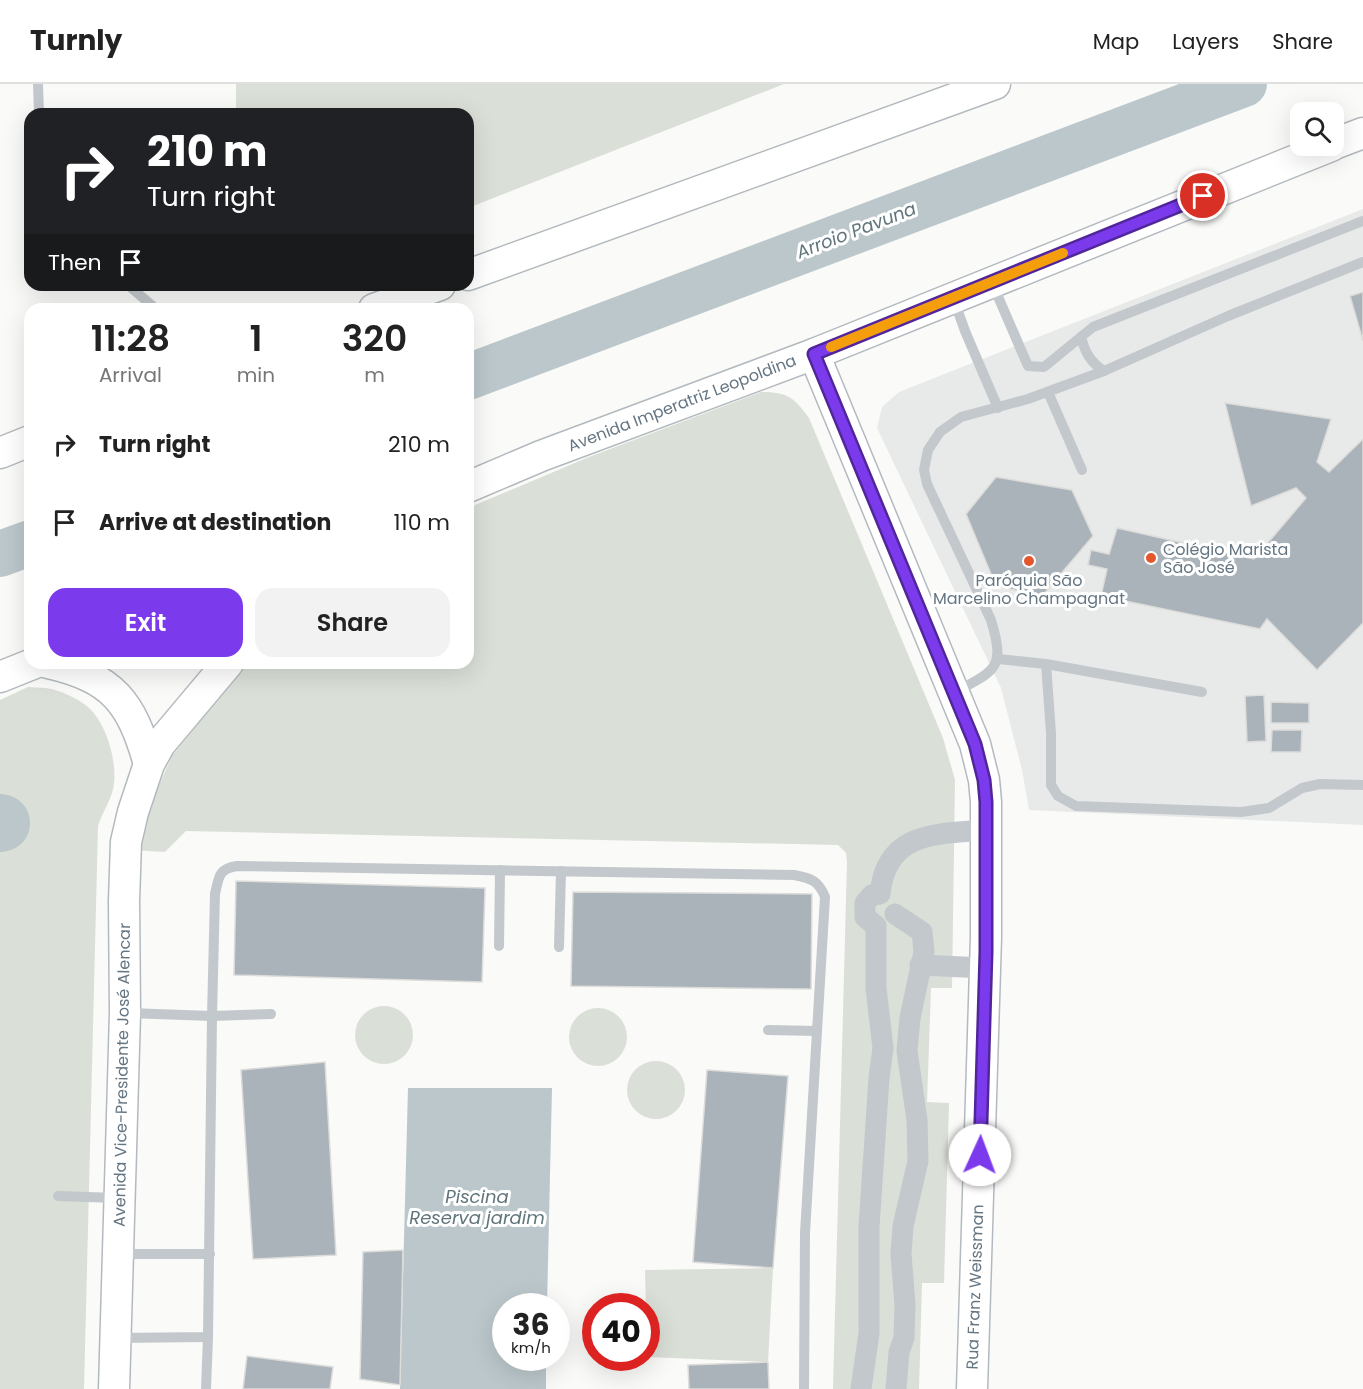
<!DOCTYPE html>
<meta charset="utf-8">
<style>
body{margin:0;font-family:Poppins,sans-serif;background:#f2f2f2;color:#222;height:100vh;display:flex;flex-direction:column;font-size:22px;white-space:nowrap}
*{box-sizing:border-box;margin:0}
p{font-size:20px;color:#767676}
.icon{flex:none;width:33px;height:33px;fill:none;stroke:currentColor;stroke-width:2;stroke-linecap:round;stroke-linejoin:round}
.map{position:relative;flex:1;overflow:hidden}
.side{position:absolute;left:24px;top:219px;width:450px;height:366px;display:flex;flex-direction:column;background:#fff;border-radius:18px;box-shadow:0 6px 24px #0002}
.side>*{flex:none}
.hud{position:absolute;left:24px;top:24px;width:450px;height:183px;border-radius:18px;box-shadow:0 6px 24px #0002;background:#202124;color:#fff;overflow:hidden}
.fabs{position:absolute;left:1290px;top:18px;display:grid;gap:12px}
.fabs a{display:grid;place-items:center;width:54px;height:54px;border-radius:12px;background:#fff;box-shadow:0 6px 24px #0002;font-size:30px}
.speed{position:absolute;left:492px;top:1209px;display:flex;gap:12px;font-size:30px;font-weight:700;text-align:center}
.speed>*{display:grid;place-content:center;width:78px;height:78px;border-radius:50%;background:#fff;box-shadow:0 6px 24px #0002;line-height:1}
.speed small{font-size:15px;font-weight:400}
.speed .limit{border:9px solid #d22;background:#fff;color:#111}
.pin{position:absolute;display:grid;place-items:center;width:51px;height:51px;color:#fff;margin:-26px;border:3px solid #fff;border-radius:50%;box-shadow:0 2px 6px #0007}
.me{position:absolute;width:66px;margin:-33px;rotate:2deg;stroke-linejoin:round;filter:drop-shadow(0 0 4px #0008)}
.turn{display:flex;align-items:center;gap:21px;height:126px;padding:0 24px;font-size:27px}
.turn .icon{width:78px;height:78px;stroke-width:2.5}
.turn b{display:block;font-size:42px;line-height:51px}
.then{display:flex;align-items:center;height:57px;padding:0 24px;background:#0003;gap:12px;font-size:22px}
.eta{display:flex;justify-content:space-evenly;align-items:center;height:102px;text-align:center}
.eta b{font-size:36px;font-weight:600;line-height:42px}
.action{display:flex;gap:12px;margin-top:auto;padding:12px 24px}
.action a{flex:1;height:69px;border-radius:18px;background:#7c3aed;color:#fff;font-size:24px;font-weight:600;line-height:69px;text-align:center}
.action a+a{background:#f2f2f2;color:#222}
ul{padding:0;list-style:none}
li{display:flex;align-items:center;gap:18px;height:78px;padding:0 24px}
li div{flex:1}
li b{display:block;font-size:22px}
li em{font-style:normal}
header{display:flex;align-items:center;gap:36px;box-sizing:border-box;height:84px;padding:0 30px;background:#fff;border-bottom:2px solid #e0e0e0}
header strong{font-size:28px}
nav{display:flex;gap:33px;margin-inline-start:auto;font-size:21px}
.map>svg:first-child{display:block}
.built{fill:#e8e9e9}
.green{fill:#dadfd7}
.water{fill:#bbc7cb}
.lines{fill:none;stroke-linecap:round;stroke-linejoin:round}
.river{stroke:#bbc7cb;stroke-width:46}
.building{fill:#aab3b9;stroke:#dcdcda;stroke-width:1.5}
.secondary-casing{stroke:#b3babf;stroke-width:33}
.lane{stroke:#c3c8cc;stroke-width:10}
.street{stroke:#c3c8cc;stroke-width:21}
.secondary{stroke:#fff;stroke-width:30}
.route-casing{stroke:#51269a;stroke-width:15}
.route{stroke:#7c3aed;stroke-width:10}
.slow{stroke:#f59e0b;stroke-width:10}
.poi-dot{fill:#e4572e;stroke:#fff;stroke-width:2}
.labels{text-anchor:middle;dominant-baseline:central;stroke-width:6;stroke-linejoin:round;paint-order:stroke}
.street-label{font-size:16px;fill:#657683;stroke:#fff}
.poi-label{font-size:16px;fill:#657683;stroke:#fff;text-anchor:start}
.water-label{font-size:18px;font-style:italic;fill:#60757c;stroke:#fff}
</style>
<header>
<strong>Turnly</strong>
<nav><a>Map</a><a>Layers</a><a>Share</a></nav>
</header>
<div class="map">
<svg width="1363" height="1305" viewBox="0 0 1363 1305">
<rect width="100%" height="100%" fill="#fafaf8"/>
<path class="built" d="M1363,125V741L1029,726L1022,686L1001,604L877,344L882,323L899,308Z"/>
<g class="green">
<path d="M236,0H784L468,124V30H236Z"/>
<path d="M761,308C787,308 794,313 809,334L943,654L955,696L952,904H931L927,1018L949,1019L944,1199H922L919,1305H833L847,778L846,769L838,761L186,747L165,768L133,766L143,736L172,672L246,579H468V424L589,373Z"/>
<path d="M28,603C37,604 47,603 55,606C65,609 76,614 84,620C105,634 117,675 114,699C113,714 102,728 98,742L84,1305H0V616Z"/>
<circle cx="384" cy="951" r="29"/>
<circle cx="598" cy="953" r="29"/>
<circle cx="656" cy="1006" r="29"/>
<path d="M773,1184L768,1278L647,1273L645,1186Z"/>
</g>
<g class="water">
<path d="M0,710C40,712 40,766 0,768Z"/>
<path d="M408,1004H552L547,1222H506V1274H546V1305H400Z"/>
</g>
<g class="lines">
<g class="river">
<path d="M468,293L1244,0"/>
<path d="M0,470L30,459"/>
</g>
</g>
<g class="building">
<path d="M1363,208V257L1350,212Z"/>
<path d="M1225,319L1331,335L1317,378L1329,388L1363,355V539L1317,586L1267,535L1260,545L1101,512L1107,485L1088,481L1091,466L1109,470L1117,444L1254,475L1306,414L1296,404L1251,422Z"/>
<path d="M996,393L1072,406L1093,452L1042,512L996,502L966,430Z"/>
<path d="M1264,611L1266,657L1247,658L1245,612Z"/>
<path d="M1271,618L1309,619V639H1271Z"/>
<path d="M1272,646H1302L1301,668H1271Z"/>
<path d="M236,797L485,804L482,898L234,891Z"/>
<path d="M573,808L812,810L811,905L571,902Z"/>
<path d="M325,978L336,1171L253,1175L241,986Z"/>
<path d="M707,986L788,992L773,1184L693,1178Z"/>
<path d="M403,1166L400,1301L360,1295L363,1168Z"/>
<path d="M247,1272L333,1283L330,1305H243Z"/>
<path d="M768,1278L769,1305H689L688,1281Z"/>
</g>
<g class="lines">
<defs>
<g id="secondary">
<path d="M1334,60L1363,49"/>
<path d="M468,191L995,0"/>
<path d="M374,225L440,201"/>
<path d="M814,270L975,660L984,696L986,718V853L972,1305"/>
<path d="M0,369L30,357"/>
<path d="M468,403L541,372L814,270L1331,62"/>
<path d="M48,579C113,594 131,617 149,680"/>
<path d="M0,593L35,579"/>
<path d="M114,1305L125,929L124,817L126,758L133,728L149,680L160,660L228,579"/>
</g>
</defs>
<use href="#secondary" class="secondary-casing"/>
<g class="lane">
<path d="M38,0L39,30"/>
<path d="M128,201L156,225"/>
<path d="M993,201L1028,282L1044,283L1093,243L1363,137"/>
<path d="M954,216L965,247L998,324"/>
<path d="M1081,253C1085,268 1090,278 1104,287"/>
<path d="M1048,308L1082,386"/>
<path d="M998,575L1046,580L1051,649V701L1058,712L1076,722L1241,728L1269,724L1302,704L1320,700L1363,701"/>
<path d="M1046,580L1202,608"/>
<path d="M957,607C997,586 1005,583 991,536L927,400L924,386L928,366L940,348L961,333L1028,315L1104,287L1228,232L1363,178"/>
<path d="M499,862L500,786"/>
<path d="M559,863L561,787"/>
<path d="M128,929L212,932L271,930"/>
<path d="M768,946L817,947"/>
<path d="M58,1112L117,1114"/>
<path d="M120,1170H210"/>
<path d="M116,1254L208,1253L212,932L215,810C219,793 218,785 237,782L794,791C811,794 819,797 825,813L805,1149L804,1305"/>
<path d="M206,1305L208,1253"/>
</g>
<g class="street">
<path d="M895,830L922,848L924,868L910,934L907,967L917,1036L918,1077L903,1142L901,1170L905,1221L904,1254L899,1268L896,1305"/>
<path d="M920,881L985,884"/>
<path d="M861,1305L869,1249V1143L879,994L883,964L876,904V842L865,833V819L872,811L880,810C886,747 937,750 986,746"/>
</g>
<use href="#secondary" class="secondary"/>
</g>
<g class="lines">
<defs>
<path id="route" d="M980,1071L986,868V718L984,696L975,660L814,270L1203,112"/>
</defs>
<use href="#route" class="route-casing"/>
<use href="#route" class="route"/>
<path class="slow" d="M831,263L1063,169"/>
</g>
<g class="poi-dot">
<circle cx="1151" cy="474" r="6"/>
<circle cx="1029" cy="477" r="6"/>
</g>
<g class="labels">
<g class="street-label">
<text transform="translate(682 319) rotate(-21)">Avenida Imperatriz Leopoldina</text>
<text transform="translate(122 991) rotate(-89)">Avenida Vice-Presidente José Alencar</text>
<text transform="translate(975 1203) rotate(-88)">Rua Franz Weissman</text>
</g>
<g class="poi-label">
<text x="1163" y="465">Colégio Marista<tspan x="1163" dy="18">São José</tspan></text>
<text x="1029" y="496" text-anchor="middle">Paróquia São<tspan x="1029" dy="18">Marcelino Champagnat</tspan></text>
</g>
<g class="water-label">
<text transform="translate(856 146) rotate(-21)">Arroio Pavuna</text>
<text x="477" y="1112">Piscina<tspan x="477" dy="21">Reserva jardim</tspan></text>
</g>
</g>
</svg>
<div class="fabs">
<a><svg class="icon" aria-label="search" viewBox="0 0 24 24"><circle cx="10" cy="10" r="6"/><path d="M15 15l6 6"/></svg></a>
</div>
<div class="speed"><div>36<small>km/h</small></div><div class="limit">40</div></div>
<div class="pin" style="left:1203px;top:112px;background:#d93025"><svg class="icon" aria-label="arrive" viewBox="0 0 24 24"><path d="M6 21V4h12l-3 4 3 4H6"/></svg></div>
<svg class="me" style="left:980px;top:1071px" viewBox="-20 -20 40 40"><circle r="19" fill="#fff"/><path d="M0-13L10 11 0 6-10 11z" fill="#7c3aed"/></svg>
<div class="hud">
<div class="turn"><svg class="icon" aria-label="right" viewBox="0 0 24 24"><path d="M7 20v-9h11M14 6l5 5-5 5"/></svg><div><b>210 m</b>Turn right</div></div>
<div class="then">Then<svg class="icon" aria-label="arrive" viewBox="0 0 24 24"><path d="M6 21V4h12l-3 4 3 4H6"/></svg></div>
</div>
<section class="side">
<div class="eta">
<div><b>11:28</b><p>Arrival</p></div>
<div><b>1</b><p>min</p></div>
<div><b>320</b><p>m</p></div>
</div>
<ul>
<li><svg class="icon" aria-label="right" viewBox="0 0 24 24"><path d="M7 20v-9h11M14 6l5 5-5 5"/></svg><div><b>Turn right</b></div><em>210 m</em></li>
<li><svg class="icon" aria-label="arrive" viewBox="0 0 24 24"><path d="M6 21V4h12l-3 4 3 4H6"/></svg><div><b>Arrive at destination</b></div><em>110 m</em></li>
</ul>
<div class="action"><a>Exit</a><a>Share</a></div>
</section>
</div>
